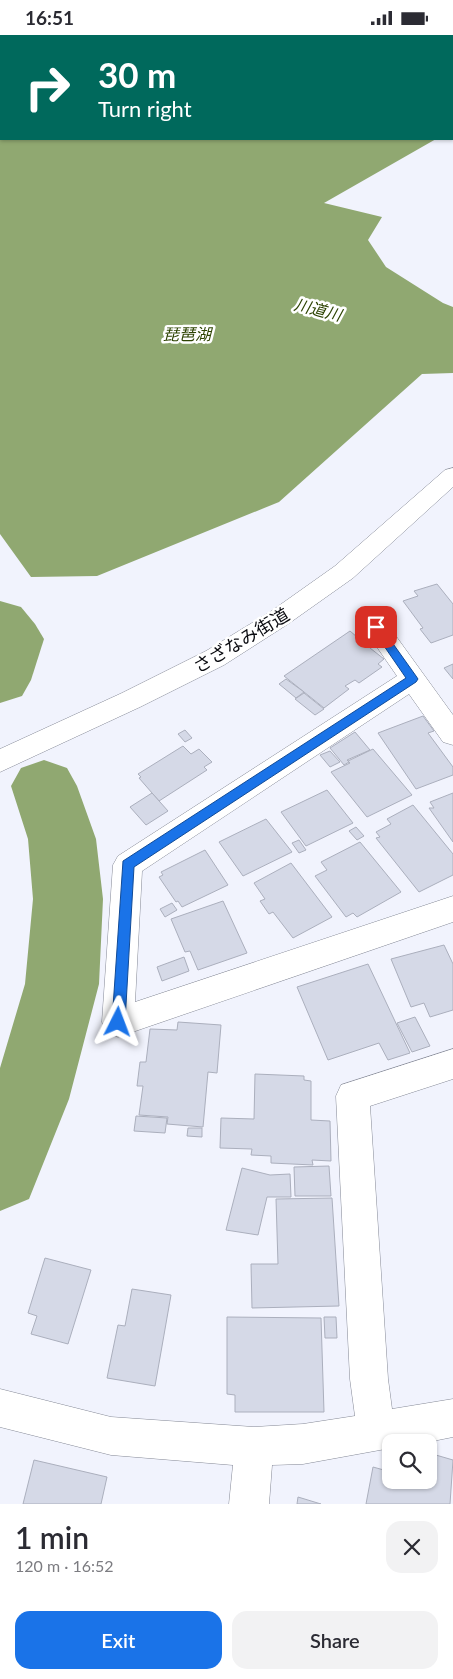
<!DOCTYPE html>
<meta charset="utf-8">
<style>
body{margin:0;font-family:Lato,"Noto Sans JP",sans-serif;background:#f2f2f3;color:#2b2b33;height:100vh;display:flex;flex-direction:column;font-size:19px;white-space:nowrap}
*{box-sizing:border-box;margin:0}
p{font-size:16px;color:#7c7c81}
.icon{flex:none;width:28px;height:28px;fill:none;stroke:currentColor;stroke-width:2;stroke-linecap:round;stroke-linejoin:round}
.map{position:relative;height:1469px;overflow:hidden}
.sheet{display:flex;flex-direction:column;background:#fff;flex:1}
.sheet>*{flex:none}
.banner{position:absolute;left:0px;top:0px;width:454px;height:105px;box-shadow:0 1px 4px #0004;background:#00695c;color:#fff;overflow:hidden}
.fabs{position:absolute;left:382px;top:1399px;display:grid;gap:10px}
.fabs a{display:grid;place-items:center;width:55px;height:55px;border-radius:10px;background:#fff;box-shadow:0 1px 4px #0004;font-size:25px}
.pin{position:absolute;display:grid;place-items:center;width:42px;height:42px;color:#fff;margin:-21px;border-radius:10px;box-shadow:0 2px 8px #0006}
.me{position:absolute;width:55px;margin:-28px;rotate:3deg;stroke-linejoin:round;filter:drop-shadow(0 0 4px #0008)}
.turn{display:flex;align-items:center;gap:18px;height:105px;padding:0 15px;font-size:22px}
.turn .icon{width:65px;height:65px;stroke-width:2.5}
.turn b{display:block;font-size:35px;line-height:42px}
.round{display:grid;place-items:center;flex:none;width:52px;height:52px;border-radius:15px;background:#f2f2f3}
.headline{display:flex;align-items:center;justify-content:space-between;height:85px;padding:0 15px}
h1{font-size:30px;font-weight:600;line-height:38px}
.cta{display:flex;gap:10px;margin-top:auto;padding:10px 15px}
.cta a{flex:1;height:58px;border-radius:15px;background:#1a73e8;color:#fff;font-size:20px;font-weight:600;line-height:58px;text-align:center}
.cta a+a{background:#f2f2f3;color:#2b2b33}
.status{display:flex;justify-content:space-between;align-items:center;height:35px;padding:0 25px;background:#fff;direction:ltr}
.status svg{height:14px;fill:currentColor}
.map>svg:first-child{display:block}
.water{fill:#90a871}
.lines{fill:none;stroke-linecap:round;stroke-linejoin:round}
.river{fill:#90a871;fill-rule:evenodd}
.building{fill:#d5d9e7;stroke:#abafbd}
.street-casing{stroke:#858996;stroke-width:1}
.secondary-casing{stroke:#858996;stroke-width:1}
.street{fill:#fff;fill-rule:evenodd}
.secondary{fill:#fff;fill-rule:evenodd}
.route{fill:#1a73e8;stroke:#114b97}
.labels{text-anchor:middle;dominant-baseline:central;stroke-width:5;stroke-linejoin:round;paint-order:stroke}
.far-water-label{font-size:16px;font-style:italic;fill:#2d4302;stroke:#fff}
.street-label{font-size:18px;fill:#0b0c11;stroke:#fff}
</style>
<div class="status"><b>16:51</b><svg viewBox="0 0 49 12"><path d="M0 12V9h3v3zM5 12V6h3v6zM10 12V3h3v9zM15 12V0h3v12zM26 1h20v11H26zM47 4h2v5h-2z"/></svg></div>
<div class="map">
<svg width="453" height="1469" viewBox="0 0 453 1469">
<rect width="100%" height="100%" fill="#f1f3fd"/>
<path class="water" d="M0,0H453V90L452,1H1V104H436L324,168L382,182L368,205L386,232L443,268L453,272V338L422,339L279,467L97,541L31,542L0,499Z"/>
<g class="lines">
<g class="river">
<path d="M0,566L21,572L35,589L44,604L31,645L22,661L0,668Z"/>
<path d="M44,725L67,733L77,751L96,804L103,864L99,949L69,1064L29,1164L0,1176V1033L25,949L33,864L28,804L11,751L21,733Z"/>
</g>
</g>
<g class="building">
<path d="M437,549L453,569V600L431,608L420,594L423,593L403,566L418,561L414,556Z"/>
<path d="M350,596L357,602L360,599L374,610L370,613L384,624L378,629L382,632L359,648L355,645L345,651L349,654L324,673L284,641Z"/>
<path d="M453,629V644L444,633Z"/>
<path d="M286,644L304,657L296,663L279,649Z"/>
<path d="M304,658L324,674L315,680L295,664Z"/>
<path d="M423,681L434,696L428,698L453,732V740L416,754L378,698Z"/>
<path d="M185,695L192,703L185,707L178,699Z"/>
<path d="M355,697L370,715L347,725L349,727L344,730L330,713Z"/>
<path d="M183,711L191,719L199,714L212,727L204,732L207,735L159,766L139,743L141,742L138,739Z"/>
<path d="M373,714L412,760L367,782L331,737L350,728L348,726Z"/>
<path d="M330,716L340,727L330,732L320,720Z"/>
<path d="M327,755L353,788L306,811L281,777Z"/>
<path d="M152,758L168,776L146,790L130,772Z"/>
<path d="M453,758V807L429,773H434L430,767Z"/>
<path d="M413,770L453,819V840L419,857L376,803L380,802L376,797L391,789L387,784Z"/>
<path d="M266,784L292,817L243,841L219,807Z"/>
<path d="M356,792L364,801L357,805L349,796Z"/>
<path d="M299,805L306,815L299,818L292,808Z"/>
<path d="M360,807L401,857L357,882L353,878L346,882L315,841L327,835L321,827Z"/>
<path d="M205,815L228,850L182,872L178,866L176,867L159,842L163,840L161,837Z"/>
<path d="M291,828L332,882L293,903L273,877L269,879L260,866L265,864L254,848Z"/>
<path d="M223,866L247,918L198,935L190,916L185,917L171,884Z"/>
<path d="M172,868L177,875L165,882L160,874Z"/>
<path d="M444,910L453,929V975L430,982L424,968L411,972L391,924Z"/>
<path d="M184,922L189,936L162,946L157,932Z"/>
<path d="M368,929L410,1018L388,1025L379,1008L328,1025L297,952Z"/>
<path d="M415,982L430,1011L412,1017L397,988Z"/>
<path d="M178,987L221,990L217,1038L208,1037L203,1092L167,1089L168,1082L139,1080L143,1051H137L140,1027H146L150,994L177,995Z"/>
<path d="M255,1039L304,1041V1045L311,1046V1085L330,1086L331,1126L312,1125L313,1130L271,1128V1121L251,1120L252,1114L220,1113L221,1083L254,1084Z"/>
<path d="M136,1081L167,1083L165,1098L134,1096Z"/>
<path d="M188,1093H202V1102L187,1101Z"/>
<path d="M329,1131L331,1161H295L294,1132Z"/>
<path d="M242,1133L270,1140L290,1139L291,1162H267L258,1200L226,1195Z"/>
<path d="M332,1163L339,1271L252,1273L251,1229H278L276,1164Z"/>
<path d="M45,1223L91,1235L68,1309L31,1299L37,1281L28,1278Z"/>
<path d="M132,1254L171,1260L155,1351L107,1343L118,1290L125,1291Z"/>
<path d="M227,1282L321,1283L324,1377H235V1360L227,1359Z"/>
<path d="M324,1282H336L337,1303H325Z"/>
<path d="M429,1418L453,1425L450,1469H366L373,1432L391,1437V1445H429Z"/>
<path d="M34,1425L107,1442L101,1469H23Z"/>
<path d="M298,1462L321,1469H297Z"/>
</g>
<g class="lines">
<defs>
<g id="street">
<path d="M376,583L385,586L453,680V710L443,707L409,659L142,836L135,967L453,861V887L118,1002L107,997L102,987L113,830L118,821L397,641L363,592L367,586Z"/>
<path d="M453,1014V1044L370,1071L388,1344L392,1374L453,1364V1402L423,1408H391V1413L303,1429L272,1430L269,1469H229L233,1430L111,1420L0,1392V1354L111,1382L254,1392L303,1389L355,1381L350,1344L336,1061L341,1050Z"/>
</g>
<path id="secondary" d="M453,433V452L353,543L288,589L224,630L140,672L0,737V714L122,658L206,616L270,577L335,531L445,435Z"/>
</defs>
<use href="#street" class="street-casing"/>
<use href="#secondary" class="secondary-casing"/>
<use href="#street" class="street"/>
<use href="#secondary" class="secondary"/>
</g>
<path class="route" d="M376,588L379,589L416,641L418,644L416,647L134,832L125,987L123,991L118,993L113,991L112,987L123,826L406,643L371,592Z"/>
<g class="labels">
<g class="far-water-label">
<text transform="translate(318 274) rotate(14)">川道川</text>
<text x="187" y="298">琵琶湖</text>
</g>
<g class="street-label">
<text transform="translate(241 605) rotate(-31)">さざなみ街道</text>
</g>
</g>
</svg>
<div class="fabs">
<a><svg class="icon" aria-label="search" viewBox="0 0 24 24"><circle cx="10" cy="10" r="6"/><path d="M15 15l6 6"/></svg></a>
</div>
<div class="pin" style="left:376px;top:592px;background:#d93025"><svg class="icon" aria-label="arrive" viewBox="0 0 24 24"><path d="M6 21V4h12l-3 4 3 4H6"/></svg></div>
<svg class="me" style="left:118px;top:987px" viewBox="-20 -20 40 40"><path d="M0-17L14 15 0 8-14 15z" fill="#1a73e8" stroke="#fff" stroke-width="4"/></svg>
<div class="banner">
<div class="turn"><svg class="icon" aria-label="right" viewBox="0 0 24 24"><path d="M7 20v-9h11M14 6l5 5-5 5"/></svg><div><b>30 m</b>Turn right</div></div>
</div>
</div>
<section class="sheet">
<div class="headline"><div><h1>1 min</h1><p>120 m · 16:52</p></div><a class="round"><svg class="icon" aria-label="close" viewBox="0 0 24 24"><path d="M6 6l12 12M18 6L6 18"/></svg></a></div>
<div class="cta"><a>Exit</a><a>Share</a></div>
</section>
